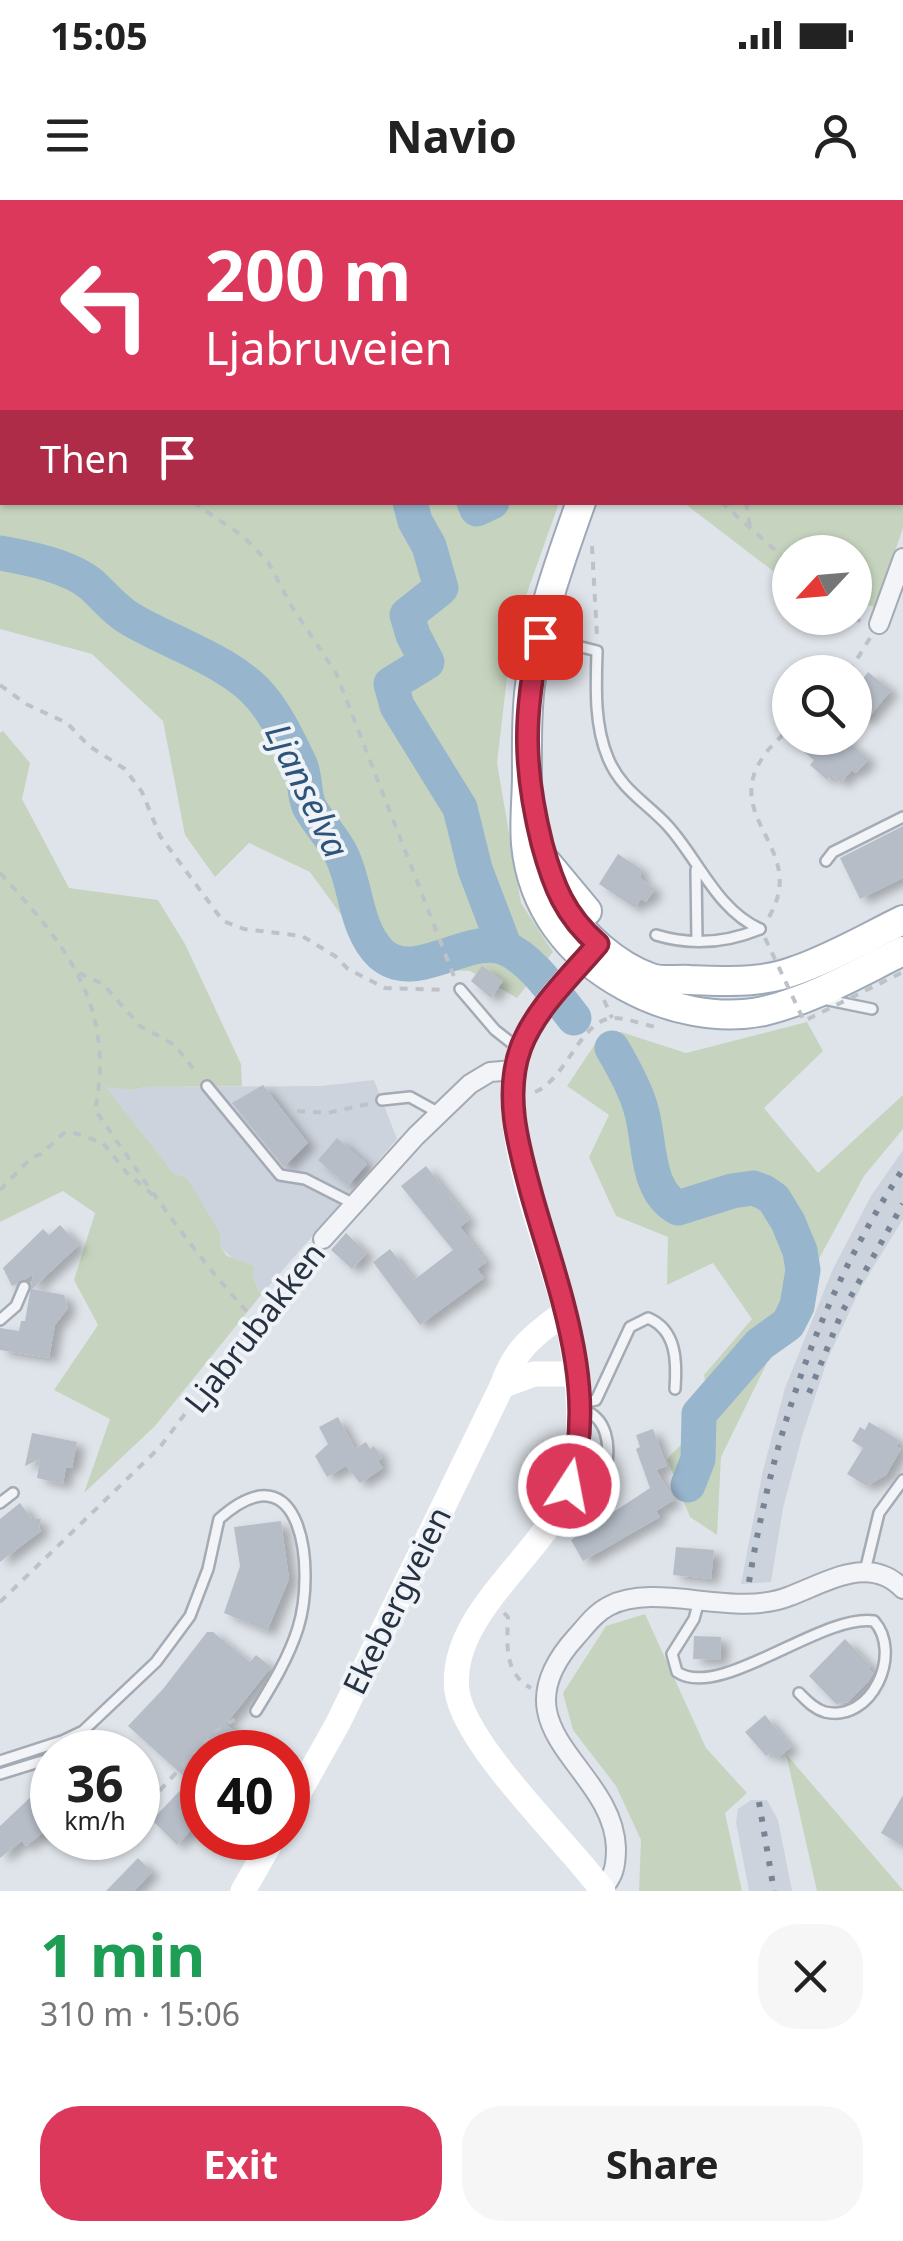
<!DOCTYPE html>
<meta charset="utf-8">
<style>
body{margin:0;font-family:"Noto Sans",sans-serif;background:#f6f6f6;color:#222;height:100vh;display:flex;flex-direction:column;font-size:38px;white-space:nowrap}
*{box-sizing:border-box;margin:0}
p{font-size:32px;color:#767676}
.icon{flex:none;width:55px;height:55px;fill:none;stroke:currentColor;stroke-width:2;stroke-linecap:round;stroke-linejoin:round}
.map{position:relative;height:1691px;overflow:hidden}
.drawer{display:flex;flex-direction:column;background:#fff;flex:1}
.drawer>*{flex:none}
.top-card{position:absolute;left:0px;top:0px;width:905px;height:305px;box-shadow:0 2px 8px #0004;background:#db385b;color:#fff;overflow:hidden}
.needle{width:65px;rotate:244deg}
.controls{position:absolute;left:772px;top:335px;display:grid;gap:20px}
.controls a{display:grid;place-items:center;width:100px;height:100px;border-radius:50%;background:#fff;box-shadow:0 2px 8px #0004;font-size:50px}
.speed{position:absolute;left:30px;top:1530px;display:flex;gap:20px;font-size:50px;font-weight:700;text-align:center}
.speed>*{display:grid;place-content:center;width:130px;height:130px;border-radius:50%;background:#fff;box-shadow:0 2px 8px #0004;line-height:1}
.speed small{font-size:25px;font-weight:400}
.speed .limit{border:15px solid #d22;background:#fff;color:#111}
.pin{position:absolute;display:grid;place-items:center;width:85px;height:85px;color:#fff;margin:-42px;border-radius:20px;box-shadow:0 5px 15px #0006}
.me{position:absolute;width:110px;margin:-55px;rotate:11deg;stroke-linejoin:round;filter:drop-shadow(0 0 8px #0008)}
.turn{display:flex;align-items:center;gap:35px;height:210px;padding:0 40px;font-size:45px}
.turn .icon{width:130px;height:130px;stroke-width:2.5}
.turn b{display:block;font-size:70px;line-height:85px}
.then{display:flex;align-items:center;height:95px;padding:0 40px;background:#0003;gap:20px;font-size:38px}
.round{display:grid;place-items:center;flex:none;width:105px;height:105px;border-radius:40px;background:#f6f6f6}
.headline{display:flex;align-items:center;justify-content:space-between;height:170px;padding:0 40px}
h1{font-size:60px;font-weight:700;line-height:75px;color:#1e9e55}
.primary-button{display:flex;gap:20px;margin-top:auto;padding:20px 40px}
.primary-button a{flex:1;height:115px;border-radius:40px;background:#db385b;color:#fff;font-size:40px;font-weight:700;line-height:115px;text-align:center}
.primary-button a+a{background:#f6f6f6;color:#222}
.status{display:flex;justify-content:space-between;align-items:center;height:70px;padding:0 50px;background:#fff;direction:ltr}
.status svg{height:28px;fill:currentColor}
header{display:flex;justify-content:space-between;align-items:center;height:130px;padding:0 40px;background:#fff;font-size:45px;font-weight:700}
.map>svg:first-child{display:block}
.built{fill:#cdd3dc}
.green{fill:#c6d4bf}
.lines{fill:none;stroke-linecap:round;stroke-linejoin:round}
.river{stroke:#97b5cd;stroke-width:35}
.building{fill:#b6bdc7;filter:url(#shadow)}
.lane-casing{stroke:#a4abb4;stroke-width:14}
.street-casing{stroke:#a4abb4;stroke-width:22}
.primary-casing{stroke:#9da9b7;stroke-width:32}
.path{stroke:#bdc2c9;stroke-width:4;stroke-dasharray:8 8;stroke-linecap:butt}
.lane{stroke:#f2f4f8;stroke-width:9}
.street{stroke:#f2f4f8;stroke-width:18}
.secondary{stroke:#fff;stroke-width:25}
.primary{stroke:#fff;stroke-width:28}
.rail{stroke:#778495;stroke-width:6;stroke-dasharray:5 10;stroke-linecap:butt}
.path-bridge{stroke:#bdc2c9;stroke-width:4;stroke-dasharray:8 8;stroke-linecap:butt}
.route-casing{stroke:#8e243b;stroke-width:25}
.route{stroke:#db385b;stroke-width:18}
.labels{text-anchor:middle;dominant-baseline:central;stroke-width:8;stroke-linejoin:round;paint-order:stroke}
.street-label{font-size:32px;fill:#263242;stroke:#eff3f7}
.water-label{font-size:35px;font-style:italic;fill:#2d547a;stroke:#eff3f7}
</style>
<div class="status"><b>15:05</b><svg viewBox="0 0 49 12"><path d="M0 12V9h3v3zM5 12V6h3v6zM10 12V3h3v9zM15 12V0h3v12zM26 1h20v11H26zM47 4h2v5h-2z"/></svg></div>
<header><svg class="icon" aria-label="menu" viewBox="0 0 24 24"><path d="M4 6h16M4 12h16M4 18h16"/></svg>Navio<svg class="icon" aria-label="person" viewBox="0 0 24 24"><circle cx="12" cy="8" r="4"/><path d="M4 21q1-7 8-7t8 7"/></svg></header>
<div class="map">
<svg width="903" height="1691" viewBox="0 0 903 1691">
<defs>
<filter id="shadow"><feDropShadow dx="8" dy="5" stdDeviation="5" flood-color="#0004"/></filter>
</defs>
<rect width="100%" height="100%" fill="#dfe4ea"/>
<g class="built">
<path d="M374,880L397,939L261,1095L253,1077L221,1048L220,1033L105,886L133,890L145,887L321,886Z"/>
<path d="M903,950V1019L861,1087L828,1158L802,1236L783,1308L771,1382L741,1384L763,1270L785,1188L832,1071L871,996Z"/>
<path d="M751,1600H767L778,1620L792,1691H749L736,1622L738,1609Z"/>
</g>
<g class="green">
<path d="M903,12V328L876,407L855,403V352H790V384L684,303L902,302Z"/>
<path d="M0,213L2,302L559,303L512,435L497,563L521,703L553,752L517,798L470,771L379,767L310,672L249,643L215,677L185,635L163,521L92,454L0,429Z"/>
<path d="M3,531L30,563L22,599L69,688L158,700L185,744L241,864L242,886L145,887L133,890L106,887L174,974L187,978L220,1033L221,1048L227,1056L254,1066L253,1077L261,1095L155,1226L84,1293L110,1219L54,1190L98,1125L74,1080L95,1013L63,991L0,1022V533Z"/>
<path d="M807,822L823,851L764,908L818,973L903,895V929L864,976L809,1077L721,1257L717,1335L690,1317L667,1259L711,1214L704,1175L752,1119L713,1063L667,1085L668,1037L616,1016L589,957L609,915L567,886L595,844L621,832L686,853Z"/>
<path d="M645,1414L706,1548L747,1593L725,1613L742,1691H639L641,1640L616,1586L573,1530L563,1493L606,1426Z"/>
<path d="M786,1554L903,1690V1691H817Z"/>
</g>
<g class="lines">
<g class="river">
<path d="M610,2L611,0"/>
<path d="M410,302L415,321L429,346L441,388L407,415L413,435L427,462L391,484L397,506L460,608L475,669L505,748"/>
<path d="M474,302L477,309L492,302"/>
<path d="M0,353C28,358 70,366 92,385C105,397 117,412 132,420C171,443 232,462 261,497C277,516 288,540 299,562C306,575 303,592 309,606C318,624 334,638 342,656C357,687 355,729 381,754C416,785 467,733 505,748C532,759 557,797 574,818"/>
<path d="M612,848C622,865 634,886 640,906C651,938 644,990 678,1008L732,991L753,988L764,992L774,999L788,1022L800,1051L803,1070L797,1106L788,1124L760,1144L699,1214L698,1259L688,1285"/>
</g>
</g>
<g class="building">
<path d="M868,472L891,490L866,521L855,513V489Z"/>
<path d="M817,538H844L869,559L856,573L852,570L841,583L831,575L827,580L810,565L814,560L804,552Z"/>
<path d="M903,626V678L860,699L840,658Z"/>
<path d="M618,654L641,669L640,678L655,689L646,702L641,699L635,708L599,684Z"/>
<path d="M482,766L503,781L491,798L471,781Z"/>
<path d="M263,885L308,943L284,967L232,903Z"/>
<path d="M337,938L367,964L348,986L318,960Z"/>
<path d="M426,966L469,1020L460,1027L486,1062L477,1069L484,1078L420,1125L373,1062L390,1049L414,1080L453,1050L401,986Z"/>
<path d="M60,1025L79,1045L32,1089L64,1095L68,1108L55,1125L49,1158L0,1150V1128L19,1131L21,1121H25L33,1075L12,1086L3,1068L43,1029L49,1035Z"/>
<path d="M346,1033L367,1053L352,1069L331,1050Z"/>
<path d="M338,1217L355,1249L366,1242L370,1249L374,1246L382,1258L378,1261L383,1268L360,1283L346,1266L327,1277L315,1256L328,1244L319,1227Z"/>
<path d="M869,1222L899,1240L896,1247L901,1249L886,1275L867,1286L847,1274L863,1248L852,1241L860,1227L865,1230Z"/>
<path d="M653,1229L667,1266L656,1270L674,1300L656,1311L660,1317L583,1361L571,1340L650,1288L636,1249L640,1247L636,1235Z"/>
<path d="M32,1233L77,1242L72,1268L66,1267L63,1284L37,1278L40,1259L25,1266Z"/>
<path d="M20,1303L32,1319H41L39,1327L41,1331L0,1362V1319Z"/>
<path d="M281,1321L289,1379L267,1431L224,1413L240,1366L234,1327Z"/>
<path d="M676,1347L714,1350L711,1379L673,1375Z"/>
<path d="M207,1432H213L250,1462L256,1455L271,1467L226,1524L256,1552H202V1618L177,1645L152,1620L189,1581L128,1526L163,1489Z"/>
<path d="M694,1436L721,1437L720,1460L693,1459Z"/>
<path d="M845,1439L871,1466L868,1468L873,1473L868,1482L848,1502L836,1504L809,1476Z"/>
<path d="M765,1515L791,1547L776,1559L771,1552L766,1556L745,1532Z"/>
<path d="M38,1590L52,1607V1616L41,1626L45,1631L26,1646L22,1641L0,1658V1626Z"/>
<path d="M903,1595V1646L881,1633Z"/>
<path d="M138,1658L152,1672L134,1691H106Z"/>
</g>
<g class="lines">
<defs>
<g id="lane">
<path d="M192,2L194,0"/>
<path d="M542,437L597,451C596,486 594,525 608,558C621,590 646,602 668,626C698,659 717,710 760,729"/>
<path d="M826,661L833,652L903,617"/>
<path d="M696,670L697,741"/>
<path d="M656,735C692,746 726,743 760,729"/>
<path d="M460,789L495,830L518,848"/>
<path d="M823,794L828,800L872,809"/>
<path d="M207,886L280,975L305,979L354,1004"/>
<path d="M382,900L410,897L439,913"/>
<path d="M0,1120L16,1106L24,1087"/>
<path d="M583,1203L596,1200L630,1127L648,1118C677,1130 677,1162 675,1189"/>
<path d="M0,1303L13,1293"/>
<path d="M556,1318L568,1323C600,1319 631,1225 583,1210"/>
<path d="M865,1371L879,1313L903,1280"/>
<path d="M699,1401L694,1419L672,1454L677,1472C720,1501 822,1413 874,1421C903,1453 872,1523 825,1512C814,1509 806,1500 799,1493"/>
<path d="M0,1561L62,1541L83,1531L156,1462L190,1416L208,1369L219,1319C303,1244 316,1370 298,1428C289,1457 272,1485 256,1511"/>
<path d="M0,1574L52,1558"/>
</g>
<g id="street">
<path d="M879,424L903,358"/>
<path d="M323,1039L416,936L470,884L490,872L515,870"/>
<path d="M602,1689C614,1676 616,1666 616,1648C613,1565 491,1531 576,1437C586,1426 595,1413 609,1406C657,1381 734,1419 790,1396C827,1382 870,1354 903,1389"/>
</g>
<g id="primary">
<path d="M643,0V2"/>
<path d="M581,302C560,361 538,422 530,485C526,515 527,545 527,575C527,598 524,621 526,644C532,708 570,756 625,786C666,809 718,821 764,811C814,799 858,773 903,751"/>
<path d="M547,663L587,711"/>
<path d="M563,704C581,735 617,766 651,778C663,782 678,779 690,780C728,781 761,784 797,770C834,757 868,737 903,720"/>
</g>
</defs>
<use href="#lane" class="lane-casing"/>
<use href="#street" class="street-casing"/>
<use href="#primary" class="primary-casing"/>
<g class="path">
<path d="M756,2V0"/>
<path d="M0,202H2"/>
<path d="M193,302L244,337L268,362L292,407L336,473L455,779"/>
<path d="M721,302L790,363"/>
<path d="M746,302L750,327"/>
<path d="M592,346L597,436"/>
<path d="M853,418L863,422"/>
<path d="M849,472L870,438"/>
<path d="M0,485L26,504L67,523L89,546L125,569L142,592L160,636L223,721L244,729L302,736L335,756L348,769L385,788L447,790"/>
<path d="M0,673C66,745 116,806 95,910C145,981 194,1056 255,1120"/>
<path d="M769,717C809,649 721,619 763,557C770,546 781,537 790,528"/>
<path d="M79,773L103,784L140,826L175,845L198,875"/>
<path d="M604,800L612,818"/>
<path d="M535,892C567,879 581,818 614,818C629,818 646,826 661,828"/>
<path d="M297,911L327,913L368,904"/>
<path d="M0,990L31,958L41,954L64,933L72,932L103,943L127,973L153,995"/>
<path d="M0,1402L160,1247L272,1098L312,1052"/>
<path d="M504,1413L508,1417C507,1444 504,1474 531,1488"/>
<path d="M138,1614L214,1532L242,1515"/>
</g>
<use href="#lane" class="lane"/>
<use href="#street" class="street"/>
<g class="secondary">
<path d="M267,2L270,0"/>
<path d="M0,122L2,121"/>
<path d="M598,744C571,775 537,807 521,846C493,919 546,1037 565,1111C575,1153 581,1195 578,1238C576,1258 573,1279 565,1297C536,1361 448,1417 457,1491C465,1546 567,1642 603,1691"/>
<path d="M502,1186L534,1174H577"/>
<path d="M288,1612L338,1523L502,1186C515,1148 534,1135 565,1112"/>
<path d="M243,1691L273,1638"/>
</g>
<use href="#primary" class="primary"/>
<g class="rail">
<path d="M809,1193L842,1112L903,1004"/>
<path d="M749,1382C773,1234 820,1095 903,969"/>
<path d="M759,1602L774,1691"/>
</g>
<path class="path-bridge" d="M765,738L804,821L903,772"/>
</g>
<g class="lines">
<defs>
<path id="route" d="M540,437C523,514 523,568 542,644C553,685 565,716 598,744C571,776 536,808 521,847C503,896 519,948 532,996C558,1088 600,1191 569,1286"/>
</defs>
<use href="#route" class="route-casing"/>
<use href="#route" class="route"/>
</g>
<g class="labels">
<g class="street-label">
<text transform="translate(254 1127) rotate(-52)">Ljabrubakken</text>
<text transform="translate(396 1400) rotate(-64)">Ekebergveien</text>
</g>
<g class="water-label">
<text transform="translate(308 590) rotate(64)">Ljanselva</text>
</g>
</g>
</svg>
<div class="controls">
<a><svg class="needle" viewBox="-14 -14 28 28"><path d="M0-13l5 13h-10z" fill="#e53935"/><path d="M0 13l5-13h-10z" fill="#767676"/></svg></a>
<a><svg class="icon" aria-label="search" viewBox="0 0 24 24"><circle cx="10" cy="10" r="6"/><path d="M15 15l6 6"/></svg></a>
</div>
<div class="speed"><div>36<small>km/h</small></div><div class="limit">40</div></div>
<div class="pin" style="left:540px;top:437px;background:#d93025"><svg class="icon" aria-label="arrive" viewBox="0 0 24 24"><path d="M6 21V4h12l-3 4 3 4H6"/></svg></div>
<svg class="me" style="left:569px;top:1286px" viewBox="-20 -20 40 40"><circle r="17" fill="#db385b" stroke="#fff" stroke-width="3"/><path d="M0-11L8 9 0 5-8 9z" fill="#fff"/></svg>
<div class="top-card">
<div class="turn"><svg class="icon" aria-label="left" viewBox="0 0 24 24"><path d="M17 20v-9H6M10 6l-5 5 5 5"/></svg><div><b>200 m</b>Ljabruveien</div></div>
<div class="then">Then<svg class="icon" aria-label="arrive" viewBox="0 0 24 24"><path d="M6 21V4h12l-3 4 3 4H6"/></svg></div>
</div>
</div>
<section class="drawer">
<div class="headline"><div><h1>1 min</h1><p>310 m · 15:06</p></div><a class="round"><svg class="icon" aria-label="close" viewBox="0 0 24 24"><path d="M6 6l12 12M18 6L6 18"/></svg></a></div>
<div class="primary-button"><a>Exit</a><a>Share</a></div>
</section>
